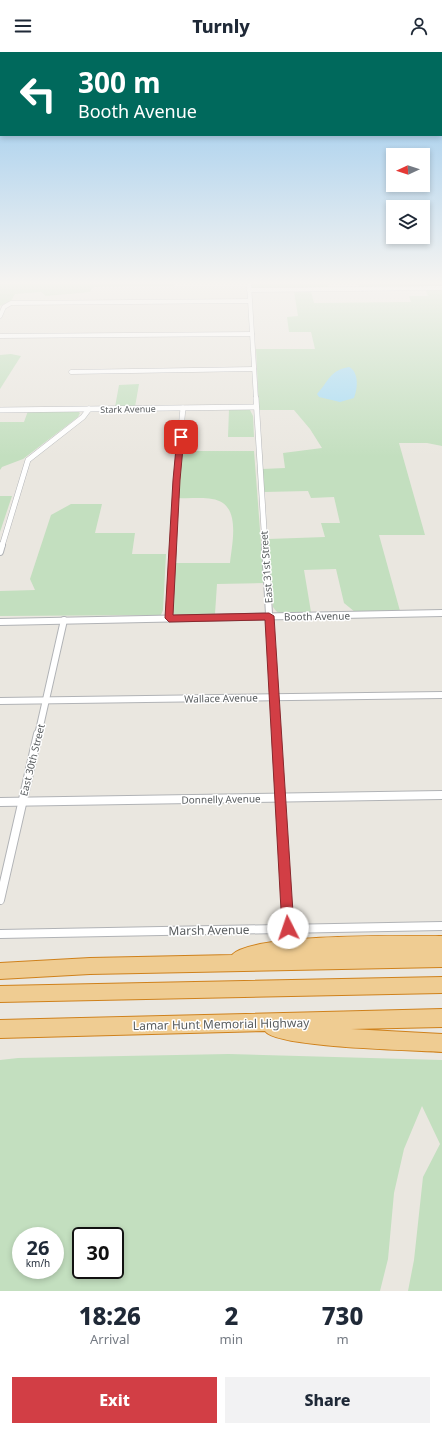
<!DOCTYPE html>
<style>
body{margin:0;font-family:"Noto Sans",sans-serif;background:#f2f2f3;color:#1f2937;height:100vh;display:flex;flex-direction:column;font-size:15px;white-space:nowrap}
*{box-sizing:border-box;margin:0}
p{font-size:13px;color:#747a83}
.icon{flex:none;width:22px;height:22px;fill:none;stroke:currentColor;stroke-width:2;stroke-linecap:round;stroke-linejoin:round}
.map{position:relative;height:1239px;overflow:hidden}
.panel{display:flex;flex-direction:column;background:#fff;flex:1}
.panel>*{flex:none}
.hud{position:absolute;left:0px;top:0px;width:442px;height:84px;box-shadow:0 2px 6px #0003;background:#00695c;color:#fff;overflow:hidden}
.needle{width:26px;rotate:267deg}
.buttons{position:absolute;left:386px;top:96px;display:grid;gap:8px}
.buttons a{display:grid;place-items:center;width:44px;height:44px;border-radius:0px;background:#fff;box-shadow:0 2px 6px #0003;font-size:20px}
.speed{position:absolute;left:12px;top:1175px;display:flex;gap:8px;font-size:20px;font-weight:700;text-align:center}
.speed>*{display:grid;place-content:center;width:52px;height:52px;border-radius:50%;background:#fff;box-shadow:0 2px 6px #0003;line-height:1}
.speed small{font-size:10px;font-weight:400}
.speed .limit{border:2px solid #111;border-radius:6px;background:#fff;color:#111}
.pin{position:absolute;display:grid;place-items:center;width:34px;height:34px;color:#fff;margin:-17px;border-radius:8px;box-shadow:0 2px 6px #0006}
.me{position:absolute;width:44px;margin:-22px;rotate:356deg;stroke-linejoin:round;filter:drop-shadow(0 0 3px #0008)}
.turn{display:flex;align-items:center;gap:14px;height:84px;padding:0 12px;font-size:18px}
.turn .icon{width:52px;height:52px;stroke-width:2.5}
.turn b{display:block;font-size:28px;line-height:34px}
.eta{display:flex;justify-content:space-evenly;align-items:center;height:68px;text-align:center}
.eta b{font-size:24px;font-weight:800;line-height:28px}
.action{display:flex;gap:8px;margin-top:auto;padding:8px 12px}
.action a{flex:1;height:46px;border-radius:0px;background:#d23e45;color:#fff;font-size:16px;font-weight:800;line-height:46px;text-align:center}
.action a+a{background:#f2f2f3;color:#1f2937}
header{display:flex;justify-content:space-between;align-items:center;height:52px;padding:0 12px;background:#fff;font-size:18px;font-weight:800}
.map>svg:first-child{display:block}
.green{fill:#c3dfbf;fill-rule:evenodd}
.water{fill:#a7dcf4}
.lines{fill:none;stroke-linecap:round;stroke-linejoin:round}
.minor-far3-casing{stroke:#b1b3b6;stroke-width:5}
.minor-far2-casing{stroke:#b1b3b6;stroke-width:6}
.minor-far1-casing{stroke:#b1b3b6;stroke-width:8}
.minor-casing{stroke:#b1b3b6;stroke-width:10}
.motorway-casing{stroke:#cf811b;stroke-width:2}
.minor-far3{stroke:#fff;stroke-width:4}
.minor-far2{stroke:#fff;stroke-width:5}
.minor-far1{stroke:#fff;stroke-width:6}
.minor{stroke:#fff;stroke-width:8}
.motorway{fill:#efcc92;fill-rule:evenodd}
.route{fill:#d23e45;stroke:#88282d}
.labels{text-anchor:middle;dominant-baseline:central;stroke-width:3;stroke-linejoin:round;paint-order:stroke}
.far-street-label{font-size:9px;fill:#595d5f;stroke:#fff}
.street-label{font-size:10px;fill:#595d5f;stroke:#fff}
.near-street-label{font-size:12px;fill:#595d5f;stroke:#fff}
</style>
<header><svg class="icon" aria-label="menu" viewBox="0 0 24 24"><path d="M4 6h16M4 12h16M4 18h16"/></svg>Turnly<svg class="icon" aria-label="person" viewBox="0 0 24 24"><circle cx="12" cy="8" r="4"/><path d="M4 21q1-7 8-7t8 7"/></svg></header>
<div class="map">
<svg width="442" height="1239" viewBox="0 0 442 1239">
<rect width="100%" height="100%" fill="#eae7e0"/>
<g class="green">
<path d="M0,232H175L174,234L93,235L90,240L46,244L41,240L15,242L11,249L0,254Z"/>
<path d="M250,232H327L329,236H252Z"/>
<path d="M358,232H442V235H359Z"/>
<path d="M425,237H442V394L427,391H399L425,483H379L400,559L355,560L344,551L336,517L304,518L311,560L279,561L276,559L273,555L268,487L325,485L321,471H340L334,445L311,446L308,439L264,440L262,417L285,416L283,401L322,396L310,377L294,358H259L256,297H315L311,280H289L287,265L298,264L294,239H311L314,251L411,250L409,244H428Z"/>
<path d="M11,302L21,304L0,337V303Z"/>
<path d="M139,332L135,355H115L119,333Z"/>
<path d="M229,357L250,358L253,364L254,385H228Z"/>
<path d="M28,359H77L80,361L78,365L23,407L2,415L0,418V370H24Z"/>
<path d="M182,399H254L264,531L217,532L215,562L175,563L172,560L175,511H230C232,491 242,451 212,447C202,445 189,447 178,446Z"/>
<path d="M0,444H12L0,480Z"/>
<path d="M71,452H102L95,481H135L132,502H166L163,558L161,563L0,564V539L35,538L30,527L51,463Z"/>
<path d="M229,1002L442,1008V1239H408L414,1208L423,1125L440,1092L422,1054L404,1097L394,1141L388,1207L380,1239H0V1008L18,1006ZM21,1184H55V1218H21ZM81,1184H115V1218H81Z"/>
</g>
<path class="water" d="M349,315C359,320 358,336 354,346L340,350L319,345L317,342C329,329 330,318 349,315Z"/>
<g class="lines">
<defs>
<g id="minor-far3">
<path d="M249,232L256,347"/>
<path d="M249,238L442,236"/>
<path d="M0,264L4,255L11,251L250,249"/>
<path d="M0,284L252,282"/>
<path d="M71,320L254,317"/>
</g>
<g id="minor-far2">
<path d="M256,346L265,494"/>
<path d="M0,358L256,355"/>
<path d="M2,494L28,408L83,365L89,357"/>
<path d="M173,494L176,428L183,356"/>
</g>
<g id="minor-far1">
<path d="M265,493L276,683"/>
<path d="M0,500L2,493"/>
<path d="M169,566L173,493"/>
<path d="M0,570L442,561"/>
<path d="M0,649L442,643"/>
<path d="M38,683L64,568"/>
</g>
<g id="minor">
<path d="M276,682L288,876"/>
<path d="M0,750L442,743"/>
<path d="M0,848L38,682"/>
<path d="M0,882L442,874"/>
</g>
<g id="motorway">
<path d="M442,884V915L90,922L0,927V911L90,906L232,903C251,881 408,884 442,884Z"/>
<path d="M442,925V941L0,950V934Z"/>
<path d="M442,957V975L351,977L442,982V1000C416,998 276,996 265,979L0,986V968Z"/>
</g>
</defs>
<use href="#minor-far3" class="minor-far3-casing"/>
<use href="#minor-far2" class="minor-far2-casing"/>
<use href="#minor-far1" class="minor-far1-casing"/>
<use href="#minor" class="minor-casing"/>
<use href="#motorway" class="motorway-casing"/>
<use href="#minor-far3" class="minor-far3"/>
<use href="#minor-far2" class="minor-far2"/>
<use href="#minor-far1" class="minor-far1"/>
<use href="#minor" class="minor"/>
<use href="#motorway" class="motorway"/>
</g>
<linearGradient id="sky" x2="0" y2="1"><stop stop-color="#8ec4ed"/><stop offset="0.57" stop-color="#f6f4f1"/><stop offset="1" stop-color="#f6f4f1" stop-opacity="0"/></linearGradient>
<rect width="442" height="405" fill="url(#sky)"/>
<path class="route" d="M181,383L184,385L180,428L173,563L269,561L274,564L294,876L292,881L288,882L284,881L282,876L265,568L169,570L165,566L173,428L177,385Z"/>
<g class="labels">
<g class="far-street-label">
<text transform="translate(128 357) rotate(-1)">Stark Avenue</text>
</g>
<g class="street-label">
<text transform="translate(266 515) rotate(-94)">East 31st Street</text>
<text transform="translate(317 564) rotate(-1)">Booth Avenue</text>
<text transform="translate(221 646) rotate(-1)">Wallace Avenue</text>
<text transform="translate(32 708) rotate(-76)">East 30th Street</text>
<text transform="translate(221 747) rotate(-1)">Donnelly Avenue</text>
</g>
<g class="near-street-label">
<text transform="translate(209 878) rotate(-1)">Marsh Avenue</text>
<text transform="translate(221 972) rotate(-1)">Lamar Hunt Memorial Highway</text>
</g>
</g>
</svg>
<div class="buttons">
<a><svg class="needle" viewBox="-14 -14 28 28"><path d="M0-13l5 13h-10z" fill="#e53935"/><path d="M0 13l5-13h-10z" fill="#747a83"/></svg></a>
<a><svg class="icon" aria-label="layers" viewBox="0 0 24 24"><path d="M12 4l9 5-9 5-9-5zM3 14l9 5 9-5"/></svg></a>
</div>
<div class="speed"><div>26<small>km/h</small></div><div class="limit">30</div></div>
<div class="pin" style="left:181px;top:385px;background:#d93025"><svg class="icon" aria-label="arrive" viewBox="0 0 24 24"><path d="M6 21V4h12l-3 4 3 4H6"/></svg></div>
<svg class="me" style="left:288px;top:876px" viewBox="-20 -20 40 40"><circle r="19" fill="#fff"/><path d="M0-13L10 11 0 6-10 11z" fill="#d23e45"/></svg>
<div class="hud">
<div class="turn"><svg class="icon" aria-label="left" viewBox="0 0 24 24"><path d="M17 20v-9H6M10 6l-5 5 5 5"/></svg><div><b>300 m</b>Booth Avenue</div></div>
</div>
</div>
<section class="panel">
<div class="eta">
<div><b>18:26</b><p>Arrival</p></div>
<div><b>2</b><p>min</p></div>
<div><b>730</b><p>m</p></div>
</div>
<div class="action"><a>Exit</a><a>Share</a></div>
</section>
